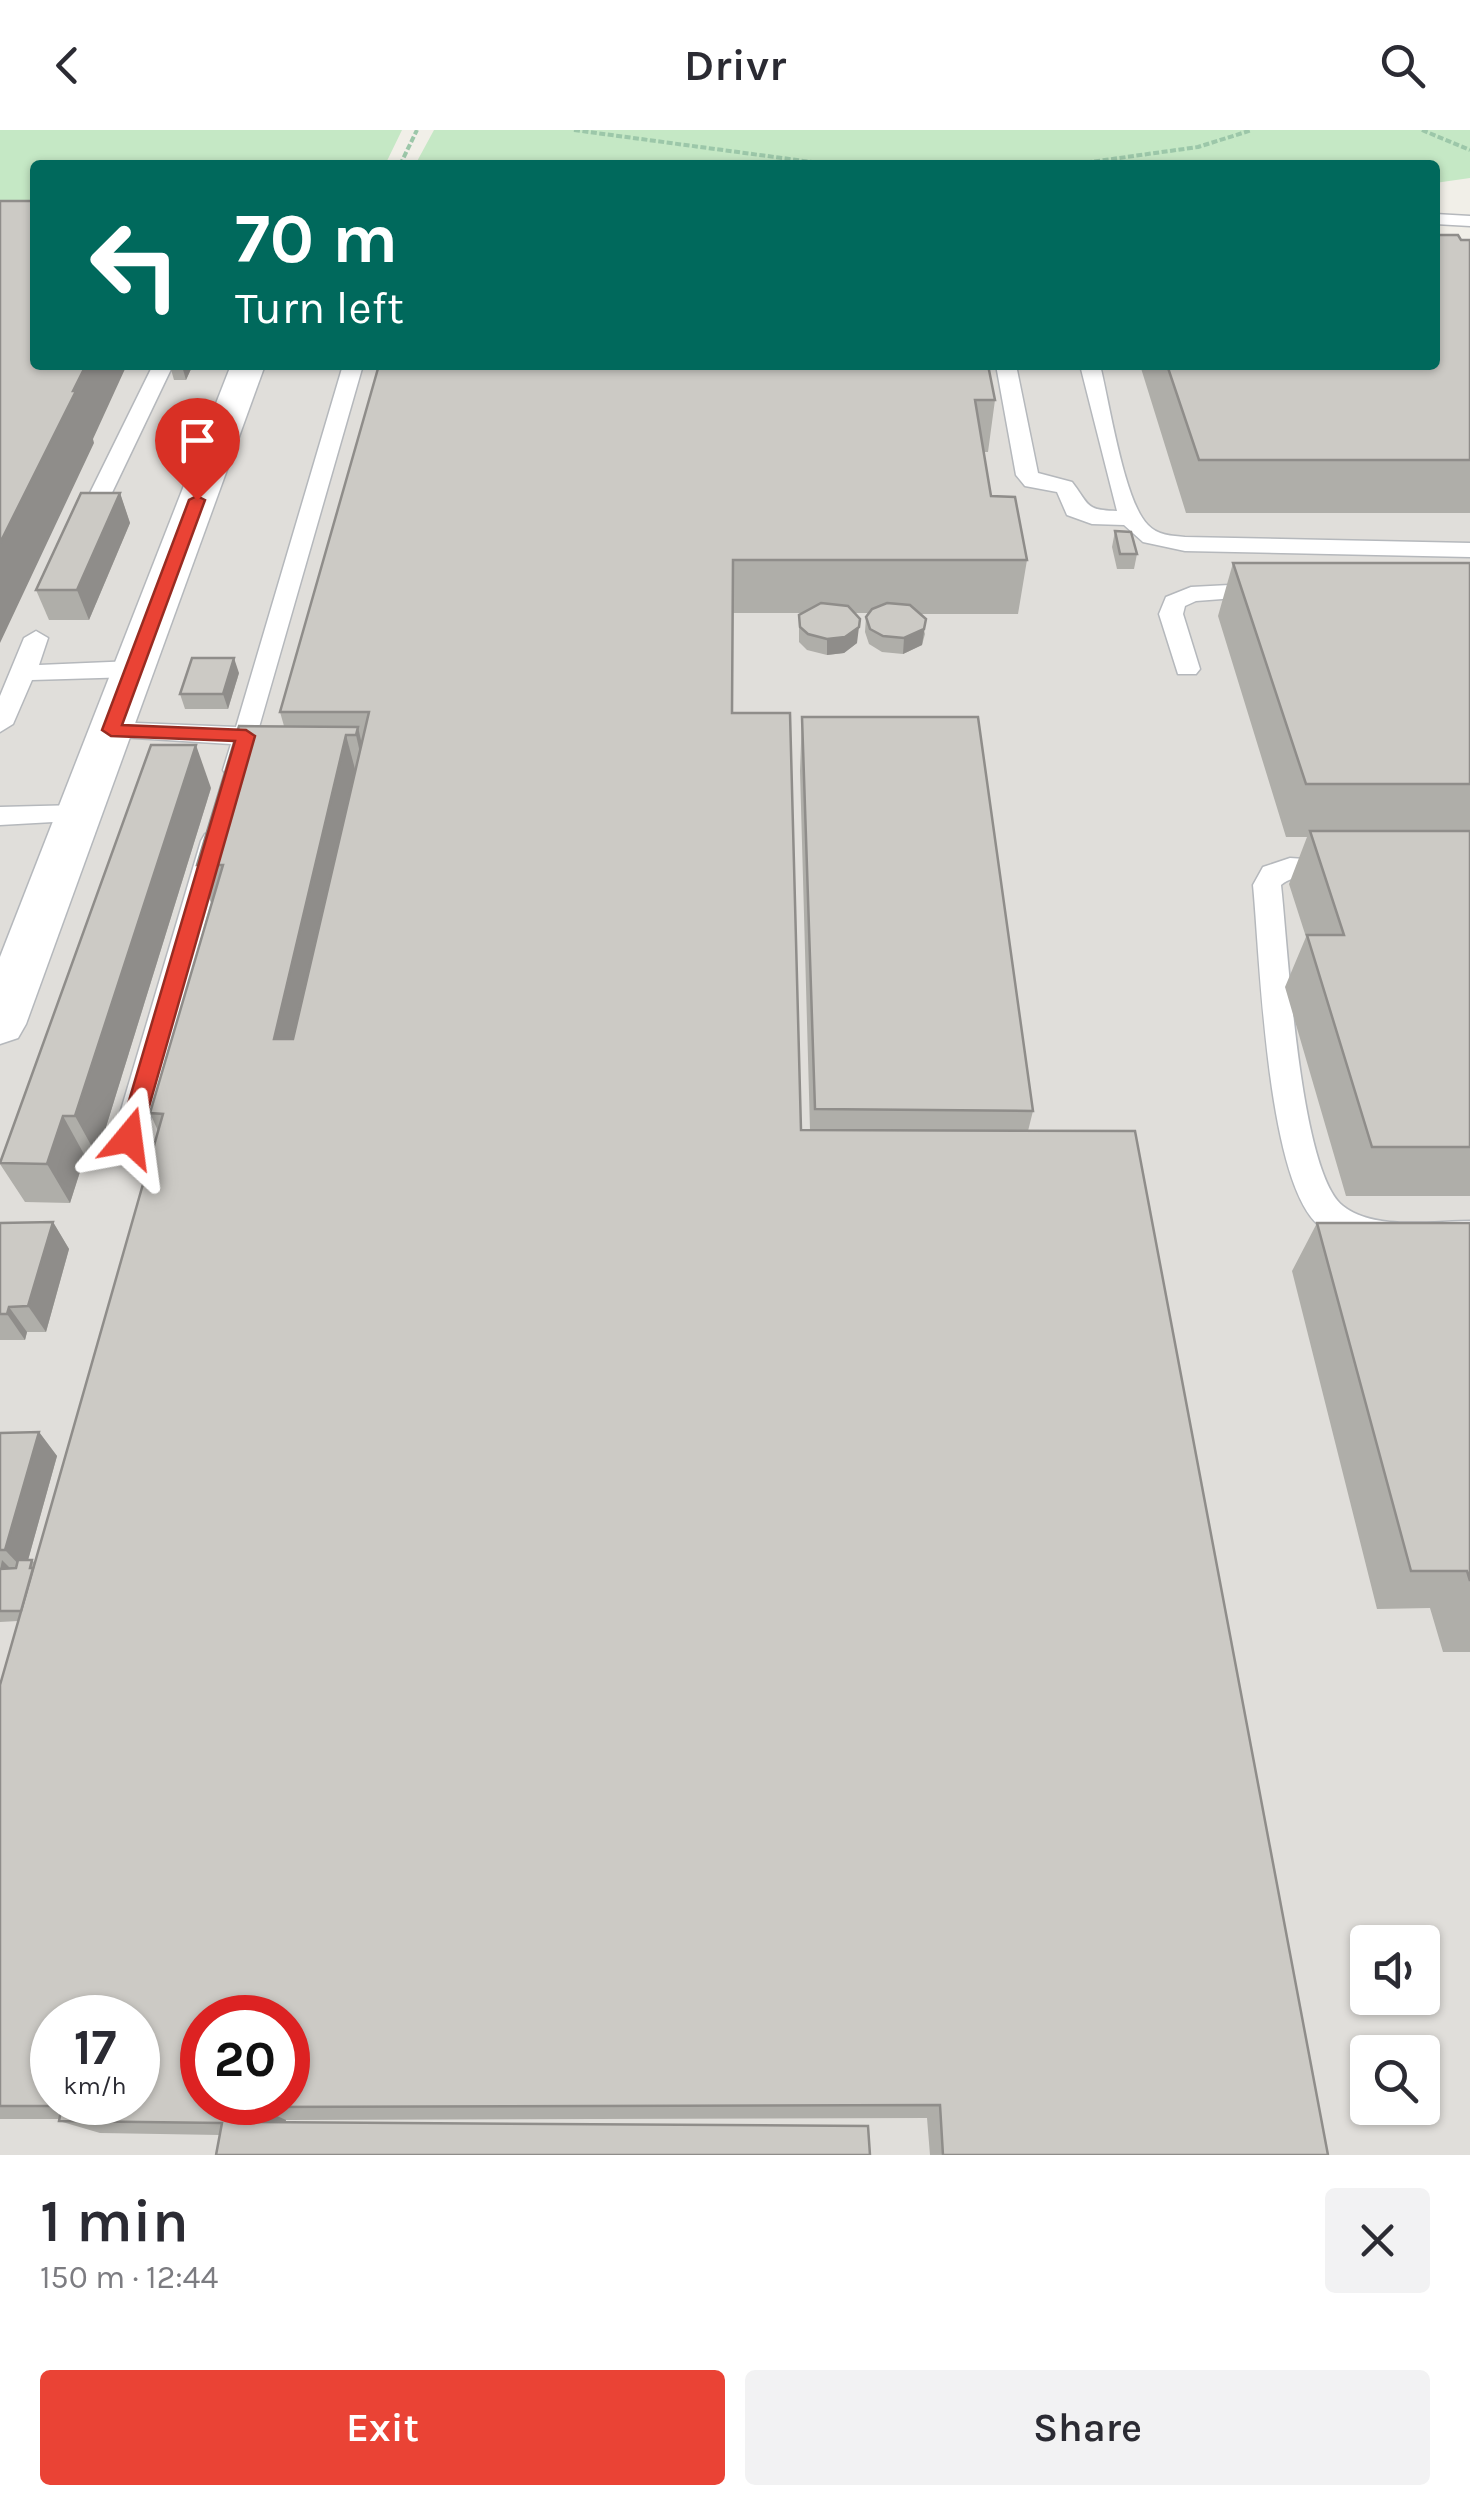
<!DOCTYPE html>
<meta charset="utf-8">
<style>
body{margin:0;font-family:Karla,sans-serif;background:#f2f2f3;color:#2b2b33;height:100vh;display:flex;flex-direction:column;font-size:38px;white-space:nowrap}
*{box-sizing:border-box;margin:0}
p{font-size:32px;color:#7c7c81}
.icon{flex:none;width:55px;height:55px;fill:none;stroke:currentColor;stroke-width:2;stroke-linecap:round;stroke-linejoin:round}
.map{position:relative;height:2025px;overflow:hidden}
.drawer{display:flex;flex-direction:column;background:#fff;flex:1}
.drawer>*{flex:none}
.top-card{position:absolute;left:30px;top:30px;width:1410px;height:210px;border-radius:10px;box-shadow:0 2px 8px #0004;background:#00695c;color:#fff;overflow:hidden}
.buttons{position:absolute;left:1350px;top:1795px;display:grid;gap:20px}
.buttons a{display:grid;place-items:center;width:90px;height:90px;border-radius:10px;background:#fff;box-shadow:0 2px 8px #0004;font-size:50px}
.speed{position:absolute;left:30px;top:1865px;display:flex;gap:20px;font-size:50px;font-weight:700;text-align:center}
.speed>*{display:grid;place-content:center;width:130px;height:130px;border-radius:50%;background:#fff;box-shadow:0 2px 8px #0004;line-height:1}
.speed small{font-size:25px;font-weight:400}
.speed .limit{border:15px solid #d22;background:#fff;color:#111}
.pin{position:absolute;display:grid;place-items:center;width:85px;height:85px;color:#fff;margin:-102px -42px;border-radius:50% 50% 50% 0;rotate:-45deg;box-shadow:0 0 10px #0007}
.pin .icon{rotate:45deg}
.me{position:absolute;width:110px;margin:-55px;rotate:16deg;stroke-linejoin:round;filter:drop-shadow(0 0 8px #0008)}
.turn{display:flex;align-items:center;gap:35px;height:210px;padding:0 40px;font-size:45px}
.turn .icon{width:130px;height:130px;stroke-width:2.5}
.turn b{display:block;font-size:70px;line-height:85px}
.round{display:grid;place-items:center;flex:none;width:105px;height:105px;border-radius:10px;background:#f2f2f3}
.summary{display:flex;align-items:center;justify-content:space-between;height:170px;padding:0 40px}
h1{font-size:60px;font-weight:600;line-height:75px}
.button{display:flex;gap:20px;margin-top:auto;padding:20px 40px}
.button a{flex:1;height:115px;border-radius:10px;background:#ea4335;color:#fff;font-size:40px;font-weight:600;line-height:115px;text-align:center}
.button a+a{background:#f2f2f3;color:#2b2b33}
header{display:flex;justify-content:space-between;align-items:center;height:130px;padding:0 40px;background:#fff;font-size:45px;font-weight:600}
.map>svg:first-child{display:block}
.industrial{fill:#e0deda;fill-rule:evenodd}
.green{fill:#c5e8c5}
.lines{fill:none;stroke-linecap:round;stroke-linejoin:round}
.lane-casing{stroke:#b5b8bc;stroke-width:3}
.street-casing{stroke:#b5b8bc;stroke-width:3}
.path{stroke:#9cc7a9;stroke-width:4;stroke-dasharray:6 2.5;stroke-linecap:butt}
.lane{fill:#fff;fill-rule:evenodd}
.street{fill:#fff;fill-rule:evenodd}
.wall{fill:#afaea9}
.shaded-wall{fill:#8f8d8a}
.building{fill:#cccac5;stroke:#8f8d8a;stroke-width:2.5;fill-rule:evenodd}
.route{fill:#ea4335;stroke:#982c22;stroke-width:2.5}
</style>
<header><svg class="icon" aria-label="back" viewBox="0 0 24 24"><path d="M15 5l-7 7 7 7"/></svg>Drivr<svg class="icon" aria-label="search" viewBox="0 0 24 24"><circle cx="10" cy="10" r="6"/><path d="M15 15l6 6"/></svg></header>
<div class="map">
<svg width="1470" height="2025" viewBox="0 0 1470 2025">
<rect width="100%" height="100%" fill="#f1efe8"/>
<path class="industrial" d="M0,101L35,235H1435L1470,141V2025H0ZM1368,1812H1422V1868H1368ZM52,1888H138V1972H52ZM202,1888H288V1972H202ZM1368,1922H1422V1978H1368Z"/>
<g class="green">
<path d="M0,0H402L385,35H35V83L0,82Z"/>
<path d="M434,0H1470V48L1435,53V35H415Z"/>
</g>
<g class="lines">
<defs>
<g id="lane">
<path d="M1435,84L1470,86V96L1435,94Z"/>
<path d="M153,235H173L108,371L86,405H70L67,400L86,371Z"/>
<path d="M343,235H363L245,646H227L223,640L231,614L102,606L98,600L102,594L111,592L236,597Z"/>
<path d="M996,235H1016L1038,343L1072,352C1090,375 1084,380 1117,381L1080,235H1100C1109,270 1124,372 1148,395C1157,405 1172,406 1185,407L1470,413V427L1185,421L1143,412L1124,395L1092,394L1067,385L1057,362L1025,356L1016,345Z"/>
<path d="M1268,453L1276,455L1280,460L1276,465L1196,471L1185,476L1183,484L1200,539L1196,544H1178L1159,484L1166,467L1191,457Z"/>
<path d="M36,501L48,508L39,535L133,531L146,539L133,547L32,550L13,594L0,602V566L24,508Z"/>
<path d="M79,675L89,678L93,684L89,690L0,695V677Z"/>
<path d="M215,702L225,704L229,711L145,1007L140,1016L129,1020L118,1016L113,1007L201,711L205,704Z"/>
<path d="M1290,728L1350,732L1354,739L1350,746C1328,752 1298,740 1281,755C1288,816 1299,1041 1343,1076C1375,1101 1432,1091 1470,1091V1119C1422,1120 1362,1127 1321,1097C1266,1057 1260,824 1253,755L1263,737Z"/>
</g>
<path id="street" d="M231,235H265L26,894L18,908L0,914V827Z"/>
</defs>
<use href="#lane" class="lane-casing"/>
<use href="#street" class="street-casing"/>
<g class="path">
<path d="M574,0L834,35"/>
<path d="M1422,0L1470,20"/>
<path d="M400,35L417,0"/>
<path d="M1069,35L1198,17L1252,0"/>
</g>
<use href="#lane" class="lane"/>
<use href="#street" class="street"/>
</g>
<g class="wall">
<path d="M1461,110H1470V383H1186L1140,235H1435Z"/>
<path d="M190,235L191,239L186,250H174L170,236Z"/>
<path d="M379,235L995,270L988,322H984L991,366L1027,430L1018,484H920L925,504L922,515L903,524L882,522L869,514L865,502L866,487L869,483H855L857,513L844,523L827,525L807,520L799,512V485L802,483H733L732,583L801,1000H810L800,641L802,587L1033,981L1028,1001L1328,2025H930L927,1988L286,1990L220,2005L100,2003L59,1991V1989H0V1555L18,1491L0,1492V1303L39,1302L57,1326L28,1430H32L35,1433L158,1001L150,983L211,773L197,735L284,596L280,582Z"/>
<path d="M120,363L130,393L89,490H49L36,460Z"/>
<path d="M1115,401L1137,424L1134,439H1117L1112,417Z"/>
<path d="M1233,433H1470V1066H1346L1285,857L1306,807L1289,754L1307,707H1286L1218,486Z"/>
<path d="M239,543L228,579H185L180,564Z"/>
<path d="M211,658L97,1026H85L70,1073L25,1072L0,1034Z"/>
<path d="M53,1092L69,1119L46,1202H27L25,1210H0V1093Z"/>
<path d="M1317,1093H1470V1522H1443L1430,1478L1377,1479L1292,1141Z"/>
</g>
<g class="shaded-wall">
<path d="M86,235H124L125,239L93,309L94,313L0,513V413Z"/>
<path d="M190,235L191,239L186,250L182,236Z"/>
<path d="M120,363L130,393L89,490L77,460Z"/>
<path d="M860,489L857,513L844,523L827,525V509Z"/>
<path d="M926,489L922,515L903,524L904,508Z"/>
<path d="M234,528L239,543L228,579L223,564Z"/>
<path d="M358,597L370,650L368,658L356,605Z"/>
<path d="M346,605L360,658L292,960L274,909Z"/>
<path d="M196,615L211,658L97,1026L75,986Z"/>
<path d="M63,986L85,1026L70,1073L47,1034Z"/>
<path d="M53,1092L69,1119L46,1202L28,1176Z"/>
<path d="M9,1177L27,1202L25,1210L7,1184Z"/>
<path d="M39,1302L57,1326L25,1441L5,1420Z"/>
<path d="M2,1430L12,1440H0Z"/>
<path d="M257,1977L286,1990L283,2004L254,1992Z"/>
</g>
<g class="building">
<path d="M0,71H35V235H86L73,261H76L0,413Z"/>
<path d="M1435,105H1458L1461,110H1470V330H1199L1167,235H1435Z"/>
<path d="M379,235H988L995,270H975L991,366L1015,367L1027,430H733L732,583H790L801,1000L1135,1001L1328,2025H943L940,1975L257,1977L254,1992L868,1996L870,2025H216L222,1993L59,1991L62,1976H0V1555L163,984L150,983L223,735H197L239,596L358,597L356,605H346L274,909H293L369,582H280ZM52,1888H138V1972H52ZM202,1888H288V1972H202Z"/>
<path d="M81,363H120L77,460H36Z"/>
<path d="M1115,401L1131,402L1137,424H1120Z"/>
<path d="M1233,433H1470V654H1306Z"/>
<path d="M821,473L848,476L860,489L859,497L845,507L827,509L808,504L800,497L799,485Z"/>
<path d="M887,473L910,475L926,489L924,499L904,508L883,506L870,499L866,487L872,479Z"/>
<path d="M192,528H234L223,564H180Z"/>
<path d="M802,587H978L1033,981L815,979Z"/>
<path d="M151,615H196L75,986H63L47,1034L0,1033Z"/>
<path d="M1310,701H1470V1017H1372L1307,805H1344Z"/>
<path d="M53,1092L28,1176L9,1177L7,1184H0V1093Z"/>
<path d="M1317,1093H1470V1451L1467,1441H1411Z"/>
<path d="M39,1302L5,1420H0V1303Z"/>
<path d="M18,1430H32L30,1438H33L21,1481H0V1439L16,1438Z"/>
</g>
<path class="route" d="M197,366L205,370L122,595L246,600L255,606L140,1008L129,1017L118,1008L235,611L111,606L102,600L189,370Z"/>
</svg>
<div class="buttons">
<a><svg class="icon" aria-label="sound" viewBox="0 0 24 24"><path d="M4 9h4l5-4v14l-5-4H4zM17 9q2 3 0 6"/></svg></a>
<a><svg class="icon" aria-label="search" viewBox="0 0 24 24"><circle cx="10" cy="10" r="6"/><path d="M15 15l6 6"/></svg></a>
</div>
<div class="speed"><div>17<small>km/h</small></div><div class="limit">20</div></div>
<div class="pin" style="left:197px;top:370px;background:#d93025"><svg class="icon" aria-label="arrive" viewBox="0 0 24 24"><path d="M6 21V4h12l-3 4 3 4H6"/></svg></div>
<svg class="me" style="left:129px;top:1008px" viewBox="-20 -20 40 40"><path d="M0-17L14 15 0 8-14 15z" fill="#ea4335" stroke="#fff" stroke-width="4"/></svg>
<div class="top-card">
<div class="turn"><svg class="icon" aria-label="left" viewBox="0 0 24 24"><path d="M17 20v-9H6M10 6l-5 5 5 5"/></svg><div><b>70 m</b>Turn left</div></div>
</div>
</div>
<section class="drawer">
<div class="summary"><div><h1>1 min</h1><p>150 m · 12:44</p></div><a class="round"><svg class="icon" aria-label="close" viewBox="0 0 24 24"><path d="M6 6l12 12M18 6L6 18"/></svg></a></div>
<div class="button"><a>Exit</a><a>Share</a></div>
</section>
